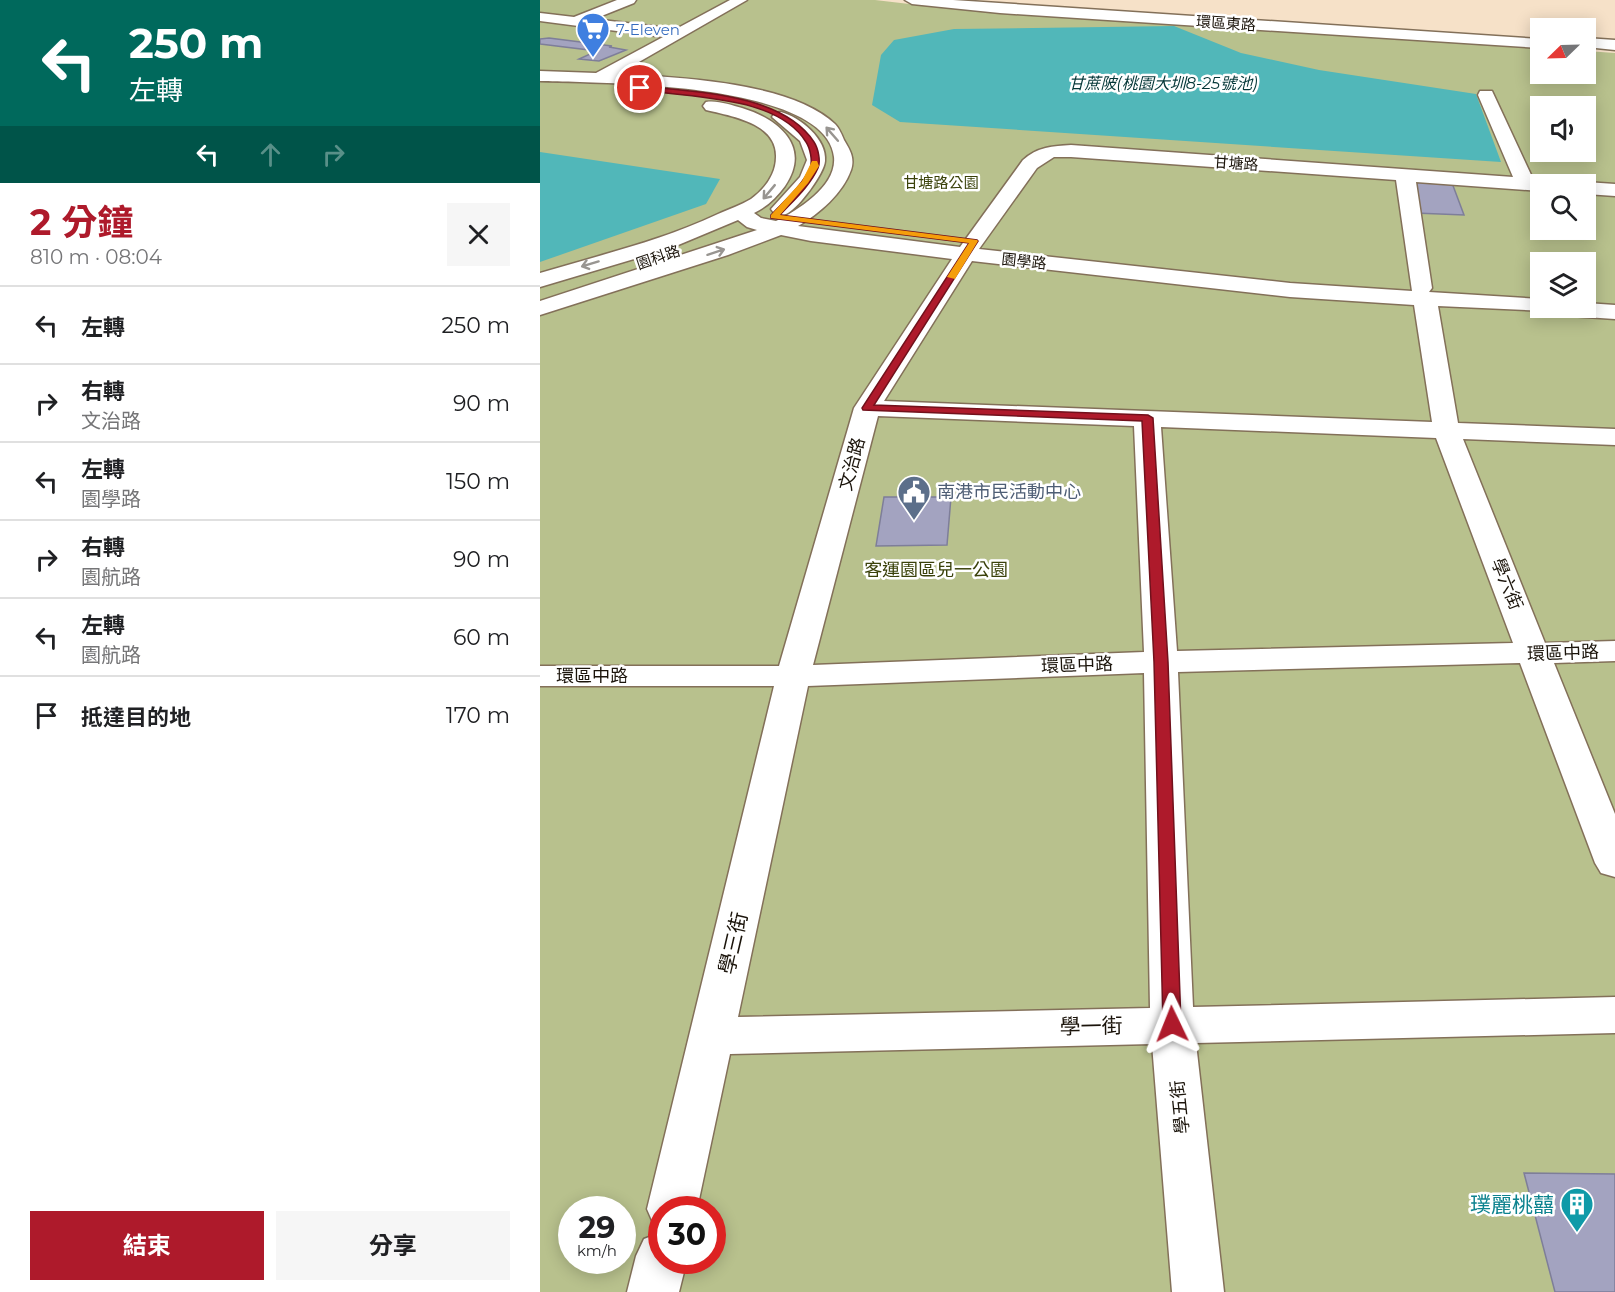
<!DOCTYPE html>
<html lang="zh-TW">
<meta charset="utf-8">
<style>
body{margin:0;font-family:Montserrat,"Noto Sans TC",sans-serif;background:#f6f6f6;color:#202124;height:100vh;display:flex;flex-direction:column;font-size:22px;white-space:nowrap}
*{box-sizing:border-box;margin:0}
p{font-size:20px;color:#757577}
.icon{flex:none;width:33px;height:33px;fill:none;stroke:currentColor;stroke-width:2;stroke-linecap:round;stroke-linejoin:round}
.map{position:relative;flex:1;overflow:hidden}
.details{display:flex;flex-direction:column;background:#fff;width:540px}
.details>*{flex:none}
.banner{background:#00695c;color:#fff;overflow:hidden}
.needle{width:39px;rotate:247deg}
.fabs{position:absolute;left:990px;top:18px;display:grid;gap:12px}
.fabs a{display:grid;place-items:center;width:66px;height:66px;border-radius:0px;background:#fff;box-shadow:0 3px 15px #0003;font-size:30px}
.speed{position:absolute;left:18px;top:1196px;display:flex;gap:12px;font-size:30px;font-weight:700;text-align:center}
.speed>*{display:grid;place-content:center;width:78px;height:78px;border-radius:50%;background:#fff;box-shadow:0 3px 15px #0003;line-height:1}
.speed small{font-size:15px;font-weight:400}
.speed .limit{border:9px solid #d22;background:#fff;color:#111}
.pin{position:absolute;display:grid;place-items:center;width:51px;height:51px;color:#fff;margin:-26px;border:3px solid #fff;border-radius:50%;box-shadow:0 2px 6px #0007}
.me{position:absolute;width:66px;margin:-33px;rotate:358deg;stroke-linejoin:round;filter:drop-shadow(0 0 4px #0008)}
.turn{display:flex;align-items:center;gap:21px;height:126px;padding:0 30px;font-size:27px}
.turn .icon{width:78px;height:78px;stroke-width:2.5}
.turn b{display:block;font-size:42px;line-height:51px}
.lanes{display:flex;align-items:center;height:57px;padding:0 30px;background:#0003;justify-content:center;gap:30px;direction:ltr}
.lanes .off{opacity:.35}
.round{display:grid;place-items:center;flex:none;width:63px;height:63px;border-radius:0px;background:#f6f6f6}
.head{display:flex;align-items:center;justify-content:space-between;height:102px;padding:0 30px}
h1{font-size:36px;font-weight:700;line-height:45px;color:#ae1a2b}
.cta{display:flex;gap:12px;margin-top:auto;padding:12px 30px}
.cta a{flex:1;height:69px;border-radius:0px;background:#ae1a2b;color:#fff;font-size:24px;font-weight:700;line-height:69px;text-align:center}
.cta a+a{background:#f6f6f6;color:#202124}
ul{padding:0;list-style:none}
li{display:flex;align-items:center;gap:18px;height:78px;padding:0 30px;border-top:2px solid #e0e0e0}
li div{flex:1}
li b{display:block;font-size:22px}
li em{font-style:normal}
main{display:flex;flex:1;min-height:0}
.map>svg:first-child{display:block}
.green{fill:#b8c18d;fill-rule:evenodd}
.water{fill:#51b7b9}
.building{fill:#a3a3c0;stroke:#7e7e99;stroke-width:1.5}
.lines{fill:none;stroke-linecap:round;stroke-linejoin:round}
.minor-casing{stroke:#837059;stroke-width:3}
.minor{fill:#fff;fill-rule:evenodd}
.oneway{stroke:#989591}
.route{fill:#ae1a2b;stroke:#71111c;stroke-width:1.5}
.slow{fill:#f59e0b}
.labels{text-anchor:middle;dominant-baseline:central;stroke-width:5;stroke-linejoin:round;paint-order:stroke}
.far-street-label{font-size:15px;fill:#1b140b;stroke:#fff}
.far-shop-label{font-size:15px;fill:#366cbe;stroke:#fff;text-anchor:start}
.far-park-label{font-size:15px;fill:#3a410a;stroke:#fff}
.far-water-label{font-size:16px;font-style:italic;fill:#033637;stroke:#fff}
.street-label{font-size:18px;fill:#1b140b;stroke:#fff}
.service-label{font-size:18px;fill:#4e5e75;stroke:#fff;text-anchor:start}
.park-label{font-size:18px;fill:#3a410a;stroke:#fff}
.near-street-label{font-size:21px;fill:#1b140b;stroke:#fff}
.near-culture-label{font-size:21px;fill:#0d838f;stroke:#fff;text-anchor:end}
</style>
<main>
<section class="details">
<div class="banner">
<div class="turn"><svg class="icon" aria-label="left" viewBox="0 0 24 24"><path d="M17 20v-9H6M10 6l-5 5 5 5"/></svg><div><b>250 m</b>左轉</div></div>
<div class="lanes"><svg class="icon" aria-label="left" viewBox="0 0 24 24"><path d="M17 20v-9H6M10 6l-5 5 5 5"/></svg><svg class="icon off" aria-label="ahead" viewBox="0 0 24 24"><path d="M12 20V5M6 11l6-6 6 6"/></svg><svg class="icon off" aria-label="right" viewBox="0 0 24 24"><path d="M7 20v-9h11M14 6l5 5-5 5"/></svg></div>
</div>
<div class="head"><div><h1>2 分鐘</h1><p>810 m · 08:04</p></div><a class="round"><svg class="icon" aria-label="close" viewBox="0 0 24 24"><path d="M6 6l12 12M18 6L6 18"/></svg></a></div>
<ul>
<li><svg class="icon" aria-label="left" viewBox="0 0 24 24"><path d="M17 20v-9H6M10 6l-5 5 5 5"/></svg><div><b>左轉</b></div><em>250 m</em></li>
<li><svg class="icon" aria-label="right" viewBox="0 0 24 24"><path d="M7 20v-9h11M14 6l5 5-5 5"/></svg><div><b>右轉</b><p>文治路</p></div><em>90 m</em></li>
<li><svg class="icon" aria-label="left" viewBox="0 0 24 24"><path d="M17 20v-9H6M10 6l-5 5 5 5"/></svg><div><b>左轉</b><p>園學路</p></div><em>150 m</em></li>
<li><svg class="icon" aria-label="right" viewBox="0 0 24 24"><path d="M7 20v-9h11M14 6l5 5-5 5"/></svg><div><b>右轉</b><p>園航路</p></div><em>90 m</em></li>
<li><svg class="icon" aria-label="left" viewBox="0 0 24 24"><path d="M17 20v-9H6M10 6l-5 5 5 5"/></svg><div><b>左轉</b><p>園航路</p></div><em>60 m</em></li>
<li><svg class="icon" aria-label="arrive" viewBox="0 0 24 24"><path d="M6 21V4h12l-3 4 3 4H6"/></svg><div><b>抵達目的地</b></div><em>170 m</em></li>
</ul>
<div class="cta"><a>結束</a><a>分享</a></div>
</section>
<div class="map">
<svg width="1075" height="1292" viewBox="0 0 1075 1292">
<rect width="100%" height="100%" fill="#f6e1c8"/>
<path class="green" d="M0,0H335L395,7L546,16L526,18L1000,48V74H1046V51L1075,53V1292H0ZM1000,106H1046V152H1000ZM1000,184H1046V230H1000ZM1000,262H1046V308H1000ZM32,1209H82V1260H32ZM122,1209H172V1260H122Z"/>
<g class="water">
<path d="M634,26L701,53L779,70L936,94L961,162L360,122L332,105L341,55L354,40L414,29Z"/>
<path d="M0,152L180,179L166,204L0,262Z"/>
</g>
<g class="building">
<path d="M9,38L72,46L69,47L86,50L59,61L39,59L57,51L0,44V39Z"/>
<path d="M871,180L912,183L924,215L875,213Z"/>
<path d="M344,497H411L407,545L336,546Z"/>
<path d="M984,1173L1075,1174V1292H1015Z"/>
</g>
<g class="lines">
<defs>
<g id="minor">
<path d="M77,0H96L94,3L54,19L136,29L190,0H207L78,74C137,77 251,82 295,124C299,128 302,135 304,140C310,150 315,158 311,170C303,193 279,214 258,226L420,247L483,160C497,147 513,146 531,145L973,177L938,95L940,91H952L993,179L1007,181L1009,184H1000V191L876,182L892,288L889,292L1000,299V308H1046V303L1075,305V319L1015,315L1006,311L898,306L918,423L1075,429V445L923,439L1005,643L1075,641V661L1014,663L1075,814V877L1061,873L1055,863L980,663L638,672L653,1007L1075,997V1033L656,1043L684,1292H632L612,1044L190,1054L157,1209H122V1228L114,1225L107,1209L234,686H0V666H239L314,408L412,259L271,241L241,235L188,255L0,315V301L217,230L207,227L198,220L131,248L0,287V273C60,255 121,241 178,214C189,209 201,205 211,199C225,189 236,174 236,157C237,123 191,116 166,110L163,106L166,102C177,100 191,105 202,108C238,119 272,146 245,186C237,197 227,207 214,213L221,218L236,221C258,210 297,186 294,157C286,81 56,83 0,81V71L56,73L123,37L0,21V13L34,17ZM514,157H531L856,180L872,291L750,283L439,249L497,168ZM432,261L750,297L874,305L892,422L344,401ZM338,416L594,426L604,652L273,665ZM621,427L896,438L973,643L637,651ZM604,673L610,1008L198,1017L268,686Z"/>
<path d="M365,0H413L1000,39V48L460,13L372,4Z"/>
<path d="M1046,38L1075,40V50L1046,47Z"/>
<path d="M241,112C260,117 287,139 285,161C284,174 259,207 248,213C243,216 238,214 234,213L231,209L260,177L267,160L260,141L232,117L235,113Z"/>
<path d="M1046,182L1075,184V196L1046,194V184H1039Z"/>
<path d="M122,1232V1260H147L139,1292H87L96,1256L104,1239Z"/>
</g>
</defs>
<use href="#minor" class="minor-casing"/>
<use href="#minor" class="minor"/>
</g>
<defs><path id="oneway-shaft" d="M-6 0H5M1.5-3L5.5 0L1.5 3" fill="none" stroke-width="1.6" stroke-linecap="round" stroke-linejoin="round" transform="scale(1.5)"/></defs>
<g class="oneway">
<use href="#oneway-shaft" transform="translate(292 134) rotate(-131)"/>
<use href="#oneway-shaft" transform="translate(229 192) rotate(130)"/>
<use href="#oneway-shaft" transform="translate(176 252) rotate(-18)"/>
<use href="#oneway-shaft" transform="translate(50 264) rotate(163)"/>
</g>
<path class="route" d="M100,86C153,92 242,93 274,142C278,148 281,161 278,168C270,186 253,201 240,215L437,240L438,241L334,405L608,415L613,418L628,662L641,1024L639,1030L632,1032L626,1030L623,1024L614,662L602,421L323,410L322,408L429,243L231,218V215C244,201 262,186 270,168C273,161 270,148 266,142C236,94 148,99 98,89Z"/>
<path class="slow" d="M272,161H277L279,166L268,183L240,215L437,240L438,241L415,279L407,277L429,243L231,218V215L262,181Z"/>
<defs>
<symbol id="supermarket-pin" viewBox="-11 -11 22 30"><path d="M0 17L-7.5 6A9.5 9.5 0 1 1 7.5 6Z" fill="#3f7fe0" stroke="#fff"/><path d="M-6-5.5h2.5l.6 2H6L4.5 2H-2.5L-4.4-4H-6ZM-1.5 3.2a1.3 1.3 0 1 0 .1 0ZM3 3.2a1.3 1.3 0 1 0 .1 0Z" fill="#fff"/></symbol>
<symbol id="civic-pin" viewBox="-11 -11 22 30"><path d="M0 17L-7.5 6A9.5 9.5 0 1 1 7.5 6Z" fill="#5c6f8a" stroke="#fff"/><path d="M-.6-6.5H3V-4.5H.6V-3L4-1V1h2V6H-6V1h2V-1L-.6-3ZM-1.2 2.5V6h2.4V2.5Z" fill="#fff"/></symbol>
<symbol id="building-pin" viewBox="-11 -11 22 30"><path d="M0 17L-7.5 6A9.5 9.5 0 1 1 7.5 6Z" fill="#0f9aa8" stroke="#fff"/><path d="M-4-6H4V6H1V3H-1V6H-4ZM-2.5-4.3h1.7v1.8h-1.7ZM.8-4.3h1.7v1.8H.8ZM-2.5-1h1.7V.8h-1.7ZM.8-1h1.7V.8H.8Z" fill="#fff"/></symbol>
</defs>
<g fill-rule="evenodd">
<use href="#supermarket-pin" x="34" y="10" width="38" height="52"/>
<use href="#civic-pin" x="355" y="473" width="38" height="52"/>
<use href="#building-pin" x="1018" y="1185" width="38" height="52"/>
</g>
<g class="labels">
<g class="far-street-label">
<text transform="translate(686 23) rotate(4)">環區東路</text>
<text transform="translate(696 163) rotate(4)">甘塘路</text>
<text transform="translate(118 257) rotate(-19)">園科路</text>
<text transform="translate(484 261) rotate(6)">園學路</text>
</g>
<g class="far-shop-label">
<text x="76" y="29">7-Eleven</text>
</g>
<g class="far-park-label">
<text x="401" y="182">甘塘路公園</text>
</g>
<g class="far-water-label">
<text x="623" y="83">甘蔗陂(桃園大圳8-25號池)</text>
</g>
<g class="street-label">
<text transform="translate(312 464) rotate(-75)">文治路</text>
<text transform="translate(967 584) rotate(68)">學六街</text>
<text transform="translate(1023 653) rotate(-2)">環區中路</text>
<text transform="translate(537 665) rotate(-2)">環區中路</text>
<text x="52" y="676">環區中路</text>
<text transform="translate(640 1107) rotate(-96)">學五街</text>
</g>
<g class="service-label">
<text x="397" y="492">南港市民活動中心</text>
</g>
<g class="park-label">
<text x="396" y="570">客運園區兒一公園</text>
</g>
<g class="near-street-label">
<text transform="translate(193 943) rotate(-77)">學三街</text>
<text transform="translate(551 1026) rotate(-1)">學一街</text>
</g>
<g class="near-culture-label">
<text x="1014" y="1204">璞麗桃囍</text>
</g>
</g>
</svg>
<div class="fabs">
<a><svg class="needle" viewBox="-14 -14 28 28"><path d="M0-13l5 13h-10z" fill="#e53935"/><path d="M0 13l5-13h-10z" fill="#757577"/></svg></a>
<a><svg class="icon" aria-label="sound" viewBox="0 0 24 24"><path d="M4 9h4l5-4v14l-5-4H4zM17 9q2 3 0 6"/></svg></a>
<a><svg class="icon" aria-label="search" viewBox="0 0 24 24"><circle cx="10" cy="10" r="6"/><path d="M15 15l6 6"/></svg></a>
<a><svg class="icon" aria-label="layers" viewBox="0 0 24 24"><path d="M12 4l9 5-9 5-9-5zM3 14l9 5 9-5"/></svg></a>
</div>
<div class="speed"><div>29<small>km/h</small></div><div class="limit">30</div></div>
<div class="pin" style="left:100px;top:88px;background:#d93025"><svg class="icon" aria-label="arrive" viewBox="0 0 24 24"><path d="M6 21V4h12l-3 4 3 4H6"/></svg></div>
<svg class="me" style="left:632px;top:1024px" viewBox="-20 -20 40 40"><path d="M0-17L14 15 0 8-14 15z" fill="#ae1a2b" stroke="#fff" stroke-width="4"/></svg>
</div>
</main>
